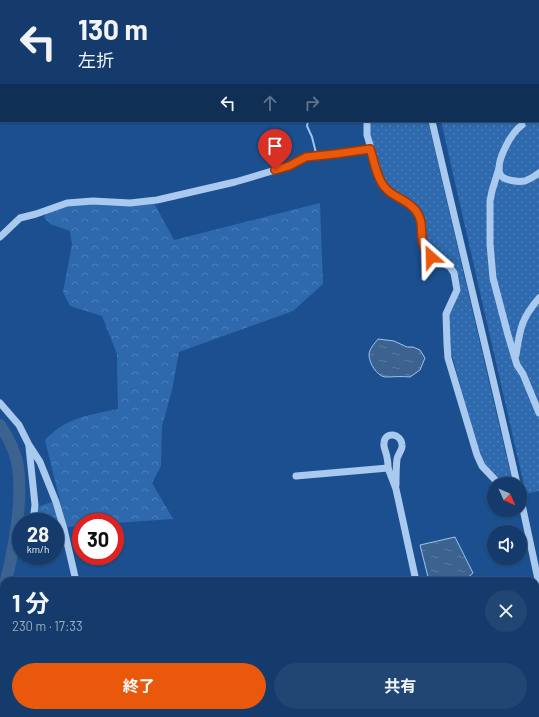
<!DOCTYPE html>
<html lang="ja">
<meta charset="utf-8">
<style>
body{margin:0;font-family:Barlow,"Noto Sans JP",sans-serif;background:#214673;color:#f1f3f6;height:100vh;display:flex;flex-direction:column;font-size:15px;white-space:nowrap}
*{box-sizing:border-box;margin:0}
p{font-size:13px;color:#9dadc1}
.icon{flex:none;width:22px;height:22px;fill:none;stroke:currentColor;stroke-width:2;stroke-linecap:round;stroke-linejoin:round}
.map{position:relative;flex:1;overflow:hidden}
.sheet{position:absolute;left:0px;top:577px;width:539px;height:140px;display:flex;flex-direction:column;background:#143b6b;border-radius:12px 12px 0 0;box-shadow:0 1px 3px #0004,0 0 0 1px #33557e}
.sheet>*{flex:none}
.guide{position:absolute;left:0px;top:0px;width:539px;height:122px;box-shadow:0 1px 3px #0004,0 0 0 1px #33557e;background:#143b6b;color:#f1f3f6;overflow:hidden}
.needle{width:26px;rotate:135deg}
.controls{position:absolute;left:487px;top:477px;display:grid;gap:8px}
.controls a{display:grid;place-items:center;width:40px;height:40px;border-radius:50%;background:#143b6b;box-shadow:0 1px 3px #0004,0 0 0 1px #33557e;font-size:20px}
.speed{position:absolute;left:12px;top:513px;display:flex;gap:8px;font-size:20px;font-weight:700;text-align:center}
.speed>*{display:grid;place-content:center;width:52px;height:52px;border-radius:50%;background:#143b6b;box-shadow:0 1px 3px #0004,0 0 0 1px #33557e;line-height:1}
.speed small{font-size:10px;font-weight:400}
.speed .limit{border:6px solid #d22;background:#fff;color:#111}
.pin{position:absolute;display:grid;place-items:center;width:34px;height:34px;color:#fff;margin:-41px -17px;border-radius:50% 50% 50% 0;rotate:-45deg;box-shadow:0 0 4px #0007}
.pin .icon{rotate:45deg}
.me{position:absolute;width:44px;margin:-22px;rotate:335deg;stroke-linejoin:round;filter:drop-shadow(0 0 3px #0008)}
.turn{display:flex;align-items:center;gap:14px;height:84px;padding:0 12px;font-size:18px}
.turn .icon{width:52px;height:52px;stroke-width:2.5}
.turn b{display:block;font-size:28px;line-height:34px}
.lanes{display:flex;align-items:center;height:38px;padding:0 12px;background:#0003;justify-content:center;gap:20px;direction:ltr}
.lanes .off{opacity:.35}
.round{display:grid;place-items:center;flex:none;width:42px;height:42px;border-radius:21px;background:#214673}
.head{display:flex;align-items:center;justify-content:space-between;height:68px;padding:0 12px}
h1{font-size:24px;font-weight:700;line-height:30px}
.button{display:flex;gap:8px;margin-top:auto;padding:8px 12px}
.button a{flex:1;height:46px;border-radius:24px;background:#ea580c;color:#fff;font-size:16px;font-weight:700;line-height:46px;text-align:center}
.button a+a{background:#214673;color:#f1f3f6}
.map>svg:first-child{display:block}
.forest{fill:url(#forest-crowns)}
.park{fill:url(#park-dots)}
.water{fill:url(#water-ripples);stroke:#9cc4f0}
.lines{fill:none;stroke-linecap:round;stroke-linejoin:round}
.stream{stroke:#9cc4f0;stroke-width:2}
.river{stroke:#3c6290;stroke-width:12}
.minor{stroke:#a9c9ee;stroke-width:7}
.route-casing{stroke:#983908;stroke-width:10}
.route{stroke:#ea580c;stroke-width:7}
</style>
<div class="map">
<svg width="539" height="717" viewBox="0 0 539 717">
<defs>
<pattern id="forest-crowns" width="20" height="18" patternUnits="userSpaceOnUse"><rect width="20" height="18" fill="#2e69ad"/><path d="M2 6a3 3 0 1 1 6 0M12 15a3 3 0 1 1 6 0" fill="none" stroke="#4d80b9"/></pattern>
<pattern id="park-dots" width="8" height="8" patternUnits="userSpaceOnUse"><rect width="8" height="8" fill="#2e69ad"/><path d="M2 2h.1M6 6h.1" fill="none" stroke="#4d80b9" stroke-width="1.8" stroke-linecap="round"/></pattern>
<pattern id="water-ripples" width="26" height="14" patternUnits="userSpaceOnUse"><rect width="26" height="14" fill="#3c6290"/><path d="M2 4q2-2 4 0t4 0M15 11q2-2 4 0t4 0" fill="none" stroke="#597aa1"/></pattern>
</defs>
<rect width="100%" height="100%" fill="#1b4f8f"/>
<g class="forest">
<path d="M154,203L174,240L320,203L323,284L293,311L179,352L172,390L162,426L161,466L152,483L173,519L115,523V522H81V526L68,527L66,525L45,440C67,417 89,415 118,409L117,354L102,316L70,306L63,292L72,244L70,231L50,224L44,217L48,211L69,205Z"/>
<path d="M52,502L63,529L61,534L55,539V522H35C37,506 36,507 52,502Z"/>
<path d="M129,713H205V717H131Z"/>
</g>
<g class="park">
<path d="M539,30V491L526,494L441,121H538Z"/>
<path d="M370,121H428L513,484C510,484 505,485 503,484C494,481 483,462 479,454L449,344V315L460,290L455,267L431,255L427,248L423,219L384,182L370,133Z"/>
</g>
<g class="water">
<path d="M378,339L394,341L407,347H413L420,350L425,358L420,370L410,377C401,376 393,377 385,377C377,376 369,363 369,355C369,349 375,343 378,339Z"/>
<path d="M455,537L473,573C463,584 442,581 429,581L420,545Z"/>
</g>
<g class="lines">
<g class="stream">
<path d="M189,0L191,1"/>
<path d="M423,0V1"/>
<path d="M534,0V1"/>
<path d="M306,1L319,0"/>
<path d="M538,29H539"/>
<path d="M308,121L307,126L312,137L316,153"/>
<path d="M207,713V717"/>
</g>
<g class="river">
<path d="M0,425C8,437 16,453 18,467C23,501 14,548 6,581"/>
<path d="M0,608L4,589"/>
</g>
<g class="minor">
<path d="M155,0V1"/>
<path d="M173,0L175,1"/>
<path d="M256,0V1"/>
<path d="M368,0V1"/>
<path d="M405,0L406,1"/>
<path d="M478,0L479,1"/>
<path d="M538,25H539"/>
<path d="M367,121V135L381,182L390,193L411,205L417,211L421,221L423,244L426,250L431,257L450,267L454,273L457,290L446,314L447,344L448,358L477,455L482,466L499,484"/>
<path d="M432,121C460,242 490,363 517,484"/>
<path d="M522,125C512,132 495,161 500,174C503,181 519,182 525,181C530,179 535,176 539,173"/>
<path d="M499,168L492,191L490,201V244L493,278L508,335L517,365L523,374L539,413"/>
<path d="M0,237L20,218L36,214L67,203L93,201L130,203L157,200L235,182L289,166L306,157L335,154L370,149"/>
<path d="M516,355C520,329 521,319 539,298"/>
<path d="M0,403L19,425L29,445L40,462L56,502L64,529L76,581"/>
<path d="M29,447L35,505L33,522"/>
<path d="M388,468C388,464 388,461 387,458C387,453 383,448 384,443C385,431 401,433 402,445C403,449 398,454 397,459C396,468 396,476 396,485"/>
<path d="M296,476L388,468L396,489L416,581"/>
<path d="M520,495L539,584"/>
<path d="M535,652L539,651"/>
<path d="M101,713V717"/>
<path d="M445,713L446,717"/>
<path d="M531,713L534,717"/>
<path d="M18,717L33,713"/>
</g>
</g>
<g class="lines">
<defs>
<path id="route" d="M275,170L289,166L306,157L335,154L370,149C375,163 377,184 391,193C399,199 410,202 416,211C424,221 420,232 423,244C424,249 428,253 431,257"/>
</defs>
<use href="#route" class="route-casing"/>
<use href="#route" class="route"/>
</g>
</svg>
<div class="controls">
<a><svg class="needle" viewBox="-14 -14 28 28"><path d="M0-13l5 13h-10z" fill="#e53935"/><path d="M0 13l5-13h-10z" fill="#9dadc1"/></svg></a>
<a><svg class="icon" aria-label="sound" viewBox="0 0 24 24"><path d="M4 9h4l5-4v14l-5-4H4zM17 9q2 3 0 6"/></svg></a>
</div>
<div class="speed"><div>28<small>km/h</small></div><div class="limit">30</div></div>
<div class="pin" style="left:275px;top:170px;background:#d93025"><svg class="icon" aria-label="arrive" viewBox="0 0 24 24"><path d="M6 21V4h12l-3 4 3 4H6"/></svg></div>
<svg class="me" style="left:431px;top:257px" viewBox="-20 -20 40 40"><path d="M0-17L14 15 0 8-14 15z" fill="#ea580c" stroke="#fff" stroke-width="4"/></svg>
<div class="guide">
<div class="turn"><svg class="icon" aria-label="left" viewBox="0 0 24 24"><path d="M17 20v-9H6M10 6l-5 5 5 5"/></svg><div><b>130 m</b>左折</div></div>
<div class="lanes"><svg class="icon" aria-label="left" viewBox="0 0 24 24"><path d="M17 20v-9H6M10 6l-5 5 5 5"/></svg><svg class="icon off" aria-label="ahead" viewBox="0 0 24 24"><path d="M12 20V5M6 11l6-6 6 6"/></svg><svg class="icon off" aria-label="right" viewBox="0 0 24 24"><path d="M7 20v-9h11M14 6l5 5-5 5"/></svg></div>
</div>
<section class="sheet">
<div class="head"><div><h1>1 分</h1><p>230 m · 17:33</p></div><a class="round"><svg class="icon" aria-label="close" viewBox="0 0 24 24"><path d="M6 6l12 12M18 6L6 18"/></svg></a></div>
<div class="button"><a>終了</a><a>共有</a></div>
</section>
</div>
